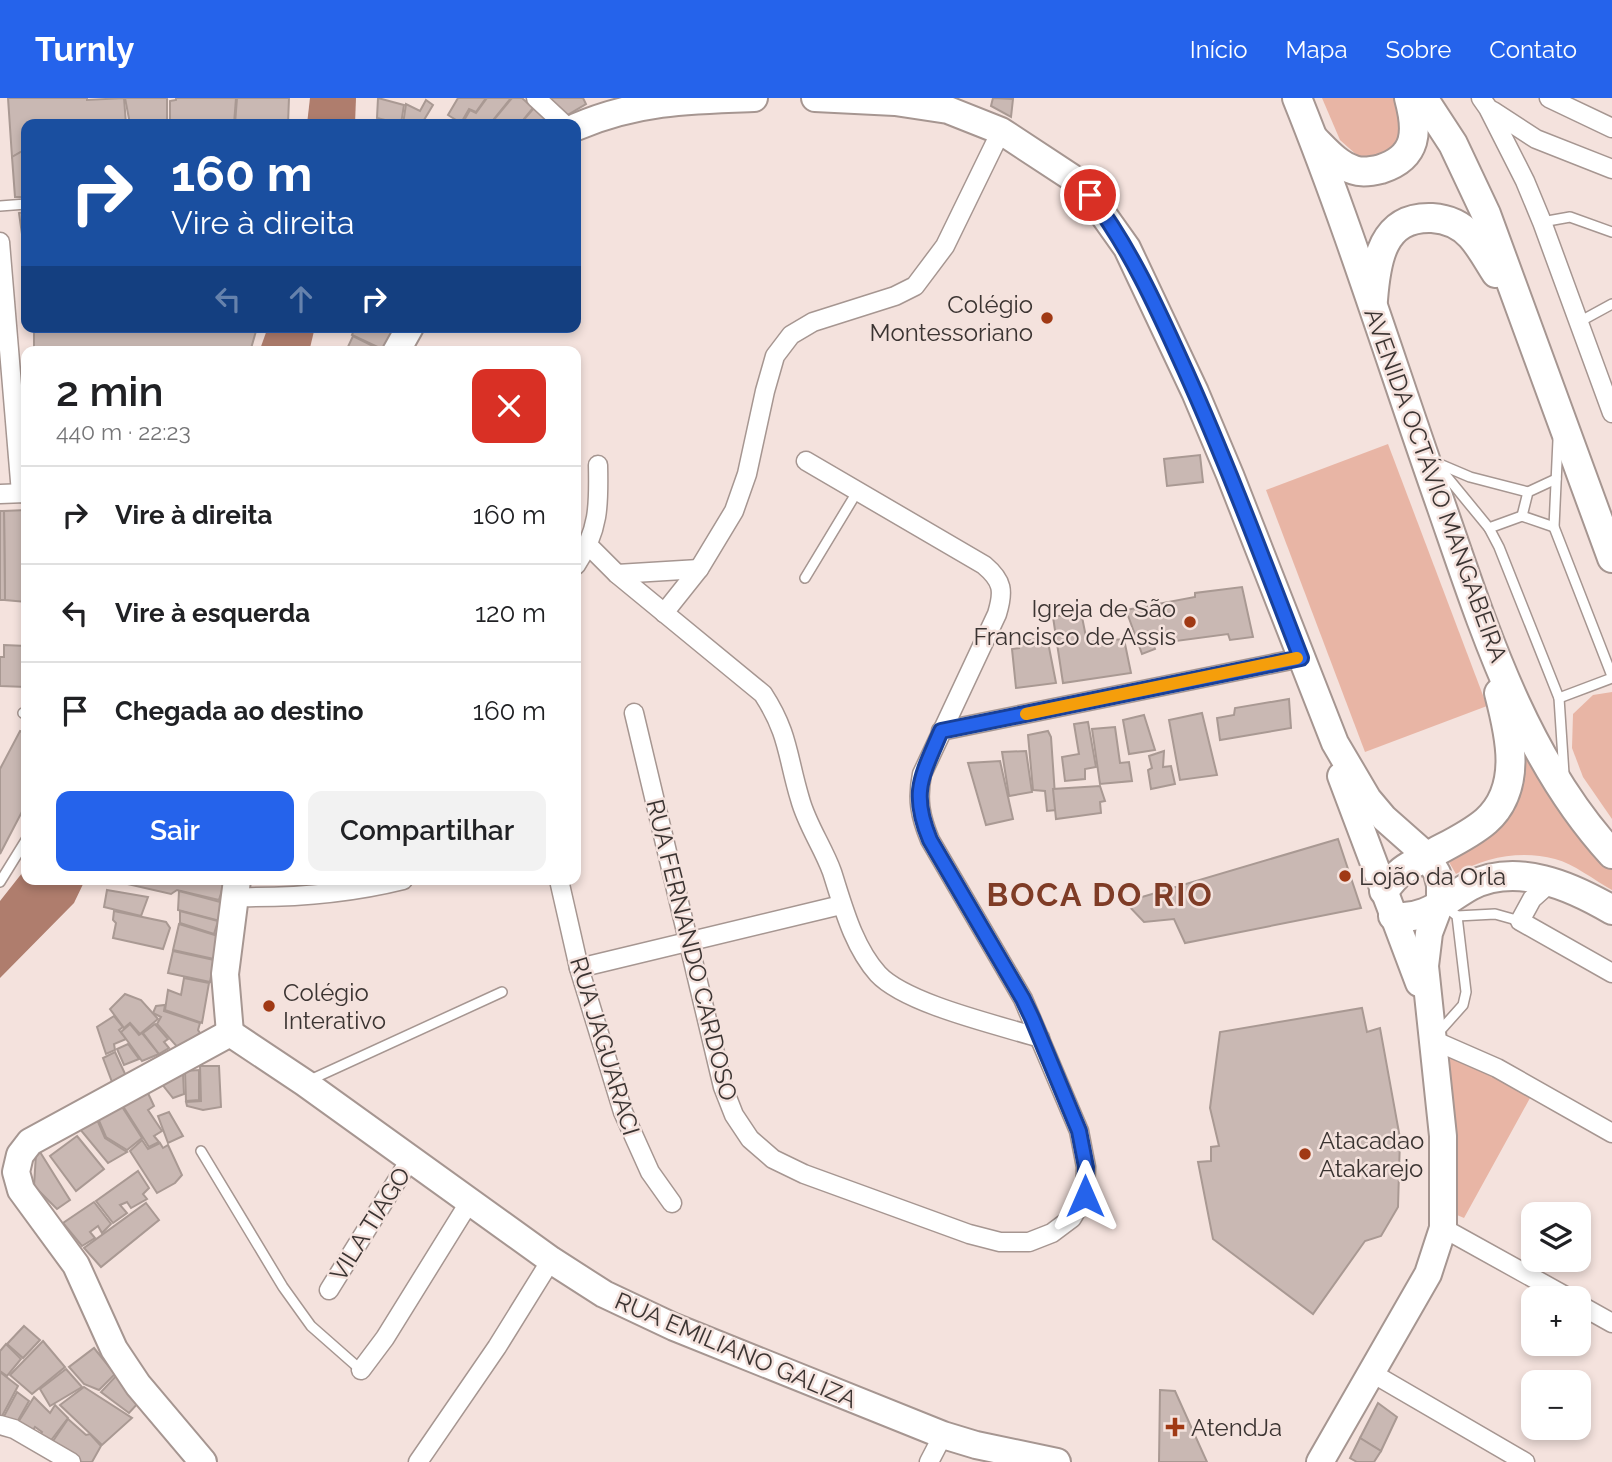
<!DOCTYPE html>
<html lang="pt">
<meta charset="utf-8">
<style>
body{margin:0;font-family:Raleway,sans-serif;background:#f2f2f2;color:#202124;height:100vh;display:flex;flex-direction:column;font-size:26px;white-space:nowrap}
*{box-sizing:border-box;margin:0}
p{font-size:23px;color:#757577}
.icon{flex:none;width:38px;height:38px;fill:none;stroke:currentColor;stroke-width:2;stroke-linecap:round;stroke-linejoin:round}
.map{position:relative;flex:1;overflow:hidden}
.drawer{position:absolute;left:21px;top:248px;width:560px;height:539px;display:flex;flex-direction:column;background:#fff;border-radius:14px;box-shadow:0 4px 10px #0003}
.drawer>*{flex:none}
.guide{position:absolute;left:21px;top:21px;width:560px;height:214px;border-radius:14px;box-shadow:0 4px 10px #0003;background:#1a4fa0;color:#fff;overflow:hidden}
.tools{position:absolute;left:1521px;top:1104px;display:grid;gap:14px}
.tools a{display:grid;place-items:center;width:70px;height:70px;border-radius:14px;background:#fff;box-shadow:0 4px 10px #0003;font-size:35px}
.pin{position:absolute;display:grid;place-items:center;width:60px;height:60px;color:#fff;margin:-30px;border:4px solid #fff;border-radius:50%;box-shadow:0 2px 7px #0007}
.me{position:absolute;width:77px;margin:-38px;rotate:0deg;stroke-linejoin:round;filter:drop-shadow(0 0 5px #0008)}
.turn{display:flex;align-items:center;gap:24px;height:147px;padding:0 35px;font-size:32px}
.turn .icon{width:91px;height:91px;stroke-width:2.5}
.turn b{display:block;font-size:49px;line-height:60px}
.lanes{display:flex;align-items:center;height:66px;padding:0 35px;background:#0003;justify-content:center;gap:35px;direction:ltr}
.lanes .off{opacity:.35}
.round{display:grid;place-items:center;flex:none;width:74px;height:74px;border-radius:14px;background:#f2f2f2}
.overview{display:flex;align-items:center;justify-content:space-between;height:119px;padding:0 35px}
h1{font-size:42px;font-weight:600;line-height:52px}
.button{display:flex;gap:14px;margin-top:auto;padding:14px 35px}
.button a{flex:1;height:80px;border-radius:14px;background:#2563eb;color:#fff;font-size:28px;font-weight:600;line-height:80px;text-align:center}
.button a+a{background:#f2f2f2;color:#202124}
ul{padding:0;list-style:none}
li{display:flex;align-items:center;gap:21px;height:98px;padding:0 35px;border-top:2px solid #e0e0e0}
li div{flex:1}
li b{display:block;font-size:26px}
li em{font-style:normal}
header{display:flex;align-items:center;gap:42px;box-sizing:border-box;height:98px;padding:0 35px;background:#2563eb;color:#fff}
header strong{font-size:33px}
nav{display:flex;gap:38px;margin-inline-start:auto;font-size:24px}
.map>svg:first-child{display:block}
.green{fill:#e8b5a5}
.water{fill:#af7d6d}
.building{fill:#c9b8b3;stroke:#a99993;stroke-width:2}
.lines{fill:none;stroke-linecap:round;stroke-linejoin:round}
.lane-casing{stroke:#a69691;stroke-width:12}
.street-casing{stroke:#a69691;stroke-width:21}
.secondary-casing{stroke:#a69691;stroke-width:30}
.primary-casing{stroke:#a69691;stroke-width:32}
.lane{stroke:#fff;stroke-width:9}
.street{stroke:#fff;stroke-width:18}
.secondary{stroke:#fff;stroke-width:26}
.primary{stroke:#fff;stroke-width:28}
.route-casing{stroke:#184099;stroke-width:18}
.route{stroke:#2563eb;stroke-width:12}
.slow{stroke:#f59e0b;stroke-width:12}
.poi-dot{fill:#a03914;stroke:#f4e2dd;stroke-width:2.5}
.labels{text-anchor:middle;dominant-baseline:central;stroke-width:5;stroke-linejoin:round;paint-order:stroke}
.poi-label{font-size:24px;fill:#3b3432;stroke:#f4e2dd;text-anchor:start}
.street-label{font-size:24px;fill:#3b3432;stroke:#f4e2dd}
.district-label{font-size:32px;font-weight:bold;letter-spacing:2px;fill:#7f3c26;stroke:#f4e2dd}
</style>
<header>
<strong>Turnly</strong>
<nav><a>Início</a><a>Mapa</a><a>Sobre</a><a>Contato</a></nav>
</header>
<div class="map">
<svg width="1612" height="1364" viewBox="0 0 1612 1364">
<rect width="100%" height="100%" fill="#f4e2dd"/>
<g class="green">
<path d="M1322,0H1397L1406,17L1401,45L1385,58L1359,59L1340,42Z"/>
<path d="M1388,346L1487,608L1365,654L1266,392Z"/>
<path d="M1612,594V721L1583,679L1572,650L1573,616L1593,597Z"/>
<path d="M1526,657L1567,718L1612,772V792C1594,782 1574,766 1555,761C1521,752 1485,759 1456,776L1443,754L1505,721L1522,687Z"/>
<path d="M1450,956L1463,960L1530,1000L1464,1120L1457,1117L1458,1073L1447,962Z"/>
</g>
<g class="water">
<path d="M310,0H356L355,26H307Z"/>
<path d="M268,229H315L309,254H259Z"/>
<path d="M26,770V782H85L74,805L0,880V803Z"/>
</g>
<g class="building">
<path d="M8,0H87V2L124,0L126,26H26V51L12,59Z"/>
<path d="M125,0H167V26H130Z"/>
<path d="M176,0H236L234,26H170V3L176,2Z"/>
<path d="M237,0H289L288,26H235Z"/>
<path d="M378,0L404,7L401,26L377,20Z"/>
<path d="M458,0H486L476,14L469,11L461,25L448,17Z"/>
<path d="M487,0H511L490,26H462L470,12L476,15Z"/>
<path d="M512,0H522L533,10L520,26H495L492,24Z"/>
<path d="M545,0H583L586,6L564,19Z"/>
<path d="M993,0L1013,1L1011,19L991,8Z"/>
<path d="M426,2L433,7L424,22L430,26H403L406,6L420,13Z"/>
<path d="M534,10L551,25L520,26Z"/>
<path d="M26,51V99H15L12,59Z"/>
<path d="M26,114V150H24L19,115Z"/>
<path d="M34,229H100L256,233L250,254H34Z"/>
<path d="M388,229L387,231L393,235L384,252L352,237L355,229Z"/>
<path d="M353,238L383,253V254L346,253Z"/>
<path d="M1200,357L1203,384L1167,388L1164,361Z"/>
<path d="M26,412V504L5,502L4,413Z"/>
<path d="M0,413H4L5,502H0Z"/>
<path d="M1242,489L1253,539L1230,542L1228,536L1153,546L1155,551L1142,556L1126,512L1195,499V495Z"/>
<path d="M1081,514L1087,544L1124,541L1131,575L1063,585L1053,519Z"/>
<path d="M1047,539L1056,585L1016,590L1012,551L1019,550L1020,544Z"/>
<path d="M4,547L26,548V589L0,588V559H4Z"/>
<path d="M1289,601L1291,630L1220,642L1217,620L1234,617L1235,610Z"/>
<path d="M1202,615L1217,677L1180,682L1169,622Z"/>
<path d="M1144,617L1155,652L1129,656L1123,622Z"/>
<path d="M1088,624L1096,669L1085,671V681L1065,683L1062,659L1079,656L1074,626Z"/>
<path d="M1115,629L1120,665L1129,664L1132,683L1100,686L1092,631Z"/>
<path d="M20,633L26,636V706L0,756V671Z"/>
<path d="M1048,633L1051,639L1056,712L1047,713L1045,693L1033,692L1028,637Z"/>
<path d="M1026,653L1032,694L1009,698L1002,654Z"/>
<path d="M1164,653L1163,669L1171,668L1175,686L1151,691L1148,672L1152,670L1149,658Z"/>
<path d="M1000,663L1013,721L986,727L968,665Z"/>
<path d="M1100,688L1105,703L1100,704L1101,715L1056,721L1053,691Z"/>
<path d="M1338,741L1361,810L1185,845L1174,821L1144,824L1125,804Z"/>
<path d="M110,782H225L219,802L177,792L171,796Z"/>
<path d="M107,792L148,799L141,818L104,809Z"/>
<path d="M179,793L224,805L220,823L178,812Z"/>
<path d="M114,813L166,824L170,830L163,851L113,840L116,825L113,822Z"/>
<path d="M180,813L218,823L214,836L180,825Z"/>
<path d="M179,826L218,838L214,861L173,852Z"/>
<path d="M173,853L214,862L210,884L168,875Z"/>
<path d="M184,880L209,885L202,925L165,912L168,892L181,897Z"/>
<path d="M125,896L141,902L158,921L140,936L130,925L124,930L110,911Z"/>
<path d="M165,907L164,913L200,925L198,932L200,935L179,951L157,926L161,919L153,915L156,908Z"/>
<path d="M1362,910L1367,934L1380,930L1400,1040L1398,1109L1381,1138L1365,1143L1313,1216L1213,1141L1198,1064L1211,1063V1049L1219,1048L1210,1010L1220,934Z"/>
<path d="M114,918L123,929L119,932L126,941L114,946L115,952L106,956L97,929Z"/>
<path d="M130,926L139,937L142,935L159,956L142,963L121,934Z"/>
<path d="M155,926L168,941L164,944L169,950L159,956L143,935Z"/>
<path d="M128,946L139,961L124,967L117,951Z"/>
<path d="M115,954L126,978L112,984L103,960Z"/>
<path d="M200,968H219L221,1009L203,1012L187,1008L186,1004L201,1003Z"/>
<path d="M199,972V1002L186,1003L185,973Z"/>
<path d="M183,975L184,996L173,1000L161,985Z"/>
<path d="M146,991L154,1008L148,1012L162,1033L154,1038L159,1044L149,1049L121,1005Z"/>
<path d="M119,1004L142,1040L127,1052L106,1039L97,1018Z"/>
<path d="M169,1014L183,1038L168,1045L158,1018Z"/>
<path d="M96,1019L105,1040L127,1054L108,1065L79,1030Z"/>
<path d="M77,1038L104,1071L76,1093L50,1058Z"/>
<path d="M142,1042L148,1051L160,1045L163,1050L168,1047L182,1077L175,1085L157,1095L130,1053Z"/>
<path d="M40,1054L70,1102L57,1111L34,1088L36,1056Z"/>
<path d="M138,1073L149,1090L143,1096L147,1101L131,1110L127,1104L120,1107L127,1115L113,1125L96,1103Z"/>
<path d="M94,1104L111,1126L102,1135L98,1128L90,1134L95,1140L82,1148L63,1125Z"/>
<path d="M146,1105L159,1122L101,1169L84,1150Z"/>
<path d="M24,1228L40,1242L23,1260L7,1246Z"/>
<path d="M43,1243L65,1269L32,1296L10,1277Z"/>
<path d="M6,1246L21,1261L7,1278L0,1273V1253Z"/>
<path d="M94,1250L115,1276L99,1292L84,1286L69,1269Z"/>
<path d="M66,1271L82,1289L50,1308L40,1291Z"/>
<path d="M0,1274L18,1288L1,1320H0Z"/>
<path d="M116,1278L140,1303L129,1315L101,1294Z"/>
<path d="M84,1289L132,1320L102,1347L60,1307Z"/>
<path d="M1160,1292L1175,1293L1207,1364H1159Z"/>
<path d="M17,1294L29,1303L16,1326L3,1320Z"/>
<path d="M34,1299L50,1315L55,1307L68,1320L49,1345L39,1339L42,1334L35,1329L31,1335L17,1326Z"/>
<path d="M1378,1305L1397,1319L1381,1353L1360,1340Z"/>
<path d="M68,1321L86,1337L90,1336L101,1348L92,1364H80L51,1346Z"/>
<path d="M1360,1340L1381,1353L1374,1364H1357L1350,1360Z"/>
</g>
<g class="lines">
<defs>
<g id="lane">
<path d="M0,108L26,106"/>
<path d="M1542,124L1570,119L1612,134"/>
<path d="M1579,224L1612,206"/>
<path d="M1558,342L1554,429L1612,578"/>
<path d="M1437,365L1470,379L1528,394"/>
<path d="M1439,369L1489,430L1499,449L1559,600L1564,676"/>
<path d="M1522,418L1528,394L1556,381"/>
<path d="M1489,430L1522,418L1554,429"/>
<path d="M805,480L857,394"/>
<path d="M1559,600L1612,580"/>
<path d="M23,615L26,617"/>
<path d="M0,784L26,742"/>
<path d="M1457,818L1495,816L1520,823"/>
<path d="M1438,935L1463,907L1466,894L1457,818L1445,808"/>
<path d="M310,982L502,894"/>
<path d="M201,1053L283,1189L311,1228L361,1272"/>
</g>
<g id="street">
<path d="M536,0L564,26"/>
<path d="M1481,0L1488,10L1525,83L1542,124L1612,315"/>
<path d="M1549,0L1612,30"/>
<path d="M1493,13L1536,41L1612,71"/>
<path d="M0,144L21,395"/>
<path d="M0,396L26,395"/>
<path d="M589,448L617,476L763,596C789,636 787,658 800,701C807,727 823,749 832,774C843,808 853,848 878,876C906,906 998,927 1040,940"/>
<path d="M576,467C599,433 599,407 598,367"/>
<path d="M617,476L699,471"/>
<path d="M664,515L699,471L734,413L747,376L765,293L775,258L791,237L813,224L895,198L915,188L945,148L1001,33"/>
<path d="M634,615L723,989L734,1017L750,1041L773,1061L804,1076L969,1136L1000,1144H1029L1052,1135L1072,1120L1085,1098L1086,1069L1079,1033L1023,901L930,742C920,718 917,701 922,676L997,516C1004,493 1003,483 984,467L806,363"/>
<path d="M941,633L1301,560"/>
<path d="M559,782L579,870L623,1014L650,1074L672,1105"/>
<path d="M1551,784L1532,801L1520,823L1612,875"/>
<path d="M234,799C291,800 347,796 403,782"/>
<path d="M579,870L841,807"/>
<path d="M1433,942L1497,970L1612,1035"/>
<path d="M1443,1130L1569,1200"/>
<path d="M329,1192L411,1060"/>
<path d="M1578,1206L1612,1225"/>
<path d="M361,1272L385,1240L470,1103"/>
<path d="M1372,1275L1525,1364"/>
<path d="M0,1327L14,1331L71,1364"/>
<path d="M418,1364L497,1249L551,1162"/>
<path d="M929,1364L943,1337"/>
</g>
<g id="secondary">
<path d="M815,0L895,4L948,12L1001,33L1071,79L1090,98L1127,150L1195,294L1230,377L1335,645L1368,701L1384,720L1427,758L1437,775L1440,787V806L1429,835L1425,868L1443,1038V1130L1428,1176L1320,1364"/>
<path d="M576,29C636,3 690,2 754,0"/>
<path d="M396,254L410,229"/>
<path d="M1341,678L1419,885"/>
<path d="M230,935L305,985L551,1162L604,1196L674,1229L943,1337L976,1347L1057,1364"/>
<path d="M230,935L225,876L237,782"/>
<path d="M203,1364L138,1287L114,1251L76,1167L21,1092L16,1074L20,1057L30,1044L230,935"/>
</g>
<g id="primary">
<path d="M1297,0C1351,134 1394,274 1442,410C1484,531 1524,660 1612,756"/>
<path d="M1423,0L1453,46L1486,116L1612,460"/>
<path d="M1315,42C1326,53 1338,67 1354,72C1362,75 1373,73 1381,71C1418,59 1418,33 1409,0"/>
<path d="M1373,202C1376,163 1382,118 1432,120C1447,121 1461,127 1471,138C1481,149 1488,163 1496,175"/>
<path d="M1384,793C1401,769 1410,768 1435,754C1452,745 1471,736 1486,723C1523,690 1510,637 1499,595"/>
<path d="M1393,818C1424,824 1445,802 1470,788C1517,764 1571,788 1612,812"/>
</g>
</defs>
<use href="#lane" class="lane-casing"/>
<use href="#street" class="street-casing"/>
<use href="#secondary" class="secondary-casing"/>
<use href="#primary" class="primary-casing"/>
<use href="#lane" class="lane"/>
<use href="#street" class="street"/>
<use href="#secondary" class="secondary"/>
<use href="#primary" class="primary"/>
</g>
<g class="lines">
<defs>
<path id="route" d="M1085,1098L1086,1069L1079,1033L1032,920L1023,901L930,742C910,694 922,678 941,633L1301,560C1264,464 1228,368 1186,274C1158,212 1131,151 1090,97"/>
</defs>
<use href="#route" class="route-casing"/>
<use href="#route" class="route"/>
<path class="slow" d="M1026,616L1297,560"/>
</g>
<g class="poi-dot">
<circle cx="1047" cy="220" r="7"/>
<circle cx="1190" cy="524" r="7"/>
<circle cx="1345" cy="778" r="7"/>
<circle cx="269" cy="908" r="7"/>
<circle cx="1305" cy="1056" r="7"/>
<path d="M1171.5 1318.5h7v7h7v7h-7v7h-7v-7h-7v-7h7z"/>
</g>
<g class="labels">
<g class="poi-label">
<text x="1033" y="206" text-anchor="end">Colégio<tspan x="1033" dy="28">Montessoriano</tspan></text>
<text x="1176" y="510" text-anchor="end">Igreja de São<tspan x="1176" dy="28">Francisco de Assis</tspan></text>
<text x="1359" y="778">Lojão da Orla</text>
<text x="283" y="894">Colégio<tspan x="283" dy="28">Interativo</tspan></text>
<text x="1319" y="1042">Atacadao<tspan x="1319" dy="28">Atakarejo</tspan></text>
<text x="1191" y="1329">AtendJa</text>
</g>
<g class="street-label">
<text transform="translate(1436 387) rotate(70)">AVENIDA OCTÁVIO MANGABEIRA</text>
<text transform="translate(692 852) rotate(76)">RUA FERNANDO CARDOSO</text>
<text transform="translate(605 948) rotate(73)">RUA JAGUARACI</text>
<text transform="translate(370 1126) rotate(-58)">VILA TIAGO</text>
<text transform="translate(736 1252) rotate(23)">RUA EMILIANO GALIZA</text>
</g>
<g class="district-label">
<text x="1100" y="796">BOCA DO RIO</text>
</g>
</g>
</svg>
<div class="tools">
<a><svg class="icon" aria-label="layers" viewBox="0 0 24 24"><path d="M12 4l9 5-9 5-9-5zM3 14l9 5 9-5"/></svg></a>
<a>+</a>
<a>−</a>
</div>
<div class="pin" style="left:1090px;top:97px;background:#d93025"><svg class="icon" aria-label="arrive" viewBox="0 0 24 24"><path d="M6 21V4h12l-3 4 3 4H6"/></svg></div>
<svg class="me" style="left:1085px;top:1098px" viewBox="-20 -20 40 40"><path d="M0-17L14 15 0 8-14 15z" fill="#2563eb" stroke="#fff" stroke-width="4"/></svg>
<div class="guide">
<div class="turn"><svg class="icon" aria-label="right" viewBox="0 0 24 24"><path d="M7 20v-9h11M14 6l5 5-5 5"/></svg><div><b>160 m</b>Vire à direita</div></div>
<div class="lanes"><svg class="icon off" aria-label="left" viewBox="0 0 24 24"><path d="M17 20v-9H6M10 6l-5 5 5 5"/></svg><svg class="icon off" aria-label="ahead" viewBox="0 0 24 24"><path d="M12 20V5M6 11l6-6 6 6"/></svg><svg class="icon" aria-label="right" viewBox="0 0 24 24"><path d="M7 20v-9h11M14 6l5 5-5 5"/></svg></div>
</div>
<section class="drawer">
<div class="overview"><div><h1>2 min</h1><p>440 m · 22:23</p></div><a class="round" style="background:#d93025;color:#fff"><svg class="icon" aria-label="close" viewBox="0 0 24 24"><path d="M6 6l12 12M18 6L6 18"/></svg></a></div>
<ul>
<li><svg class="icon" aria-label="right" viewBox="0 0 24 24"><path d="M7 20v-9h11M14 6l5 5-5 5"/></svg><div><b>Vire à direita</b></div><em>160 m</em></li>
<li><svg class="icon" aria-label="left" viewBox="0 0 24 24"><path d="M17 20v-9H6M10 6l-5 5 5 5"/></svg><div><b>Vire à esquerda</b></div><em>120 m</em></li>
<li><svg class="icon" aria-label="arrive" viewBox="0 0 24 24"><path d="M6 21V4h12l-3 4 3 4H6"/></svg><div><b>Chegada ao destino</b></div><em>160 m</em></li>
</ul>
<div class="button"><a>Sair</a><a>Compartilhar</a></div>
</section>
</div>
